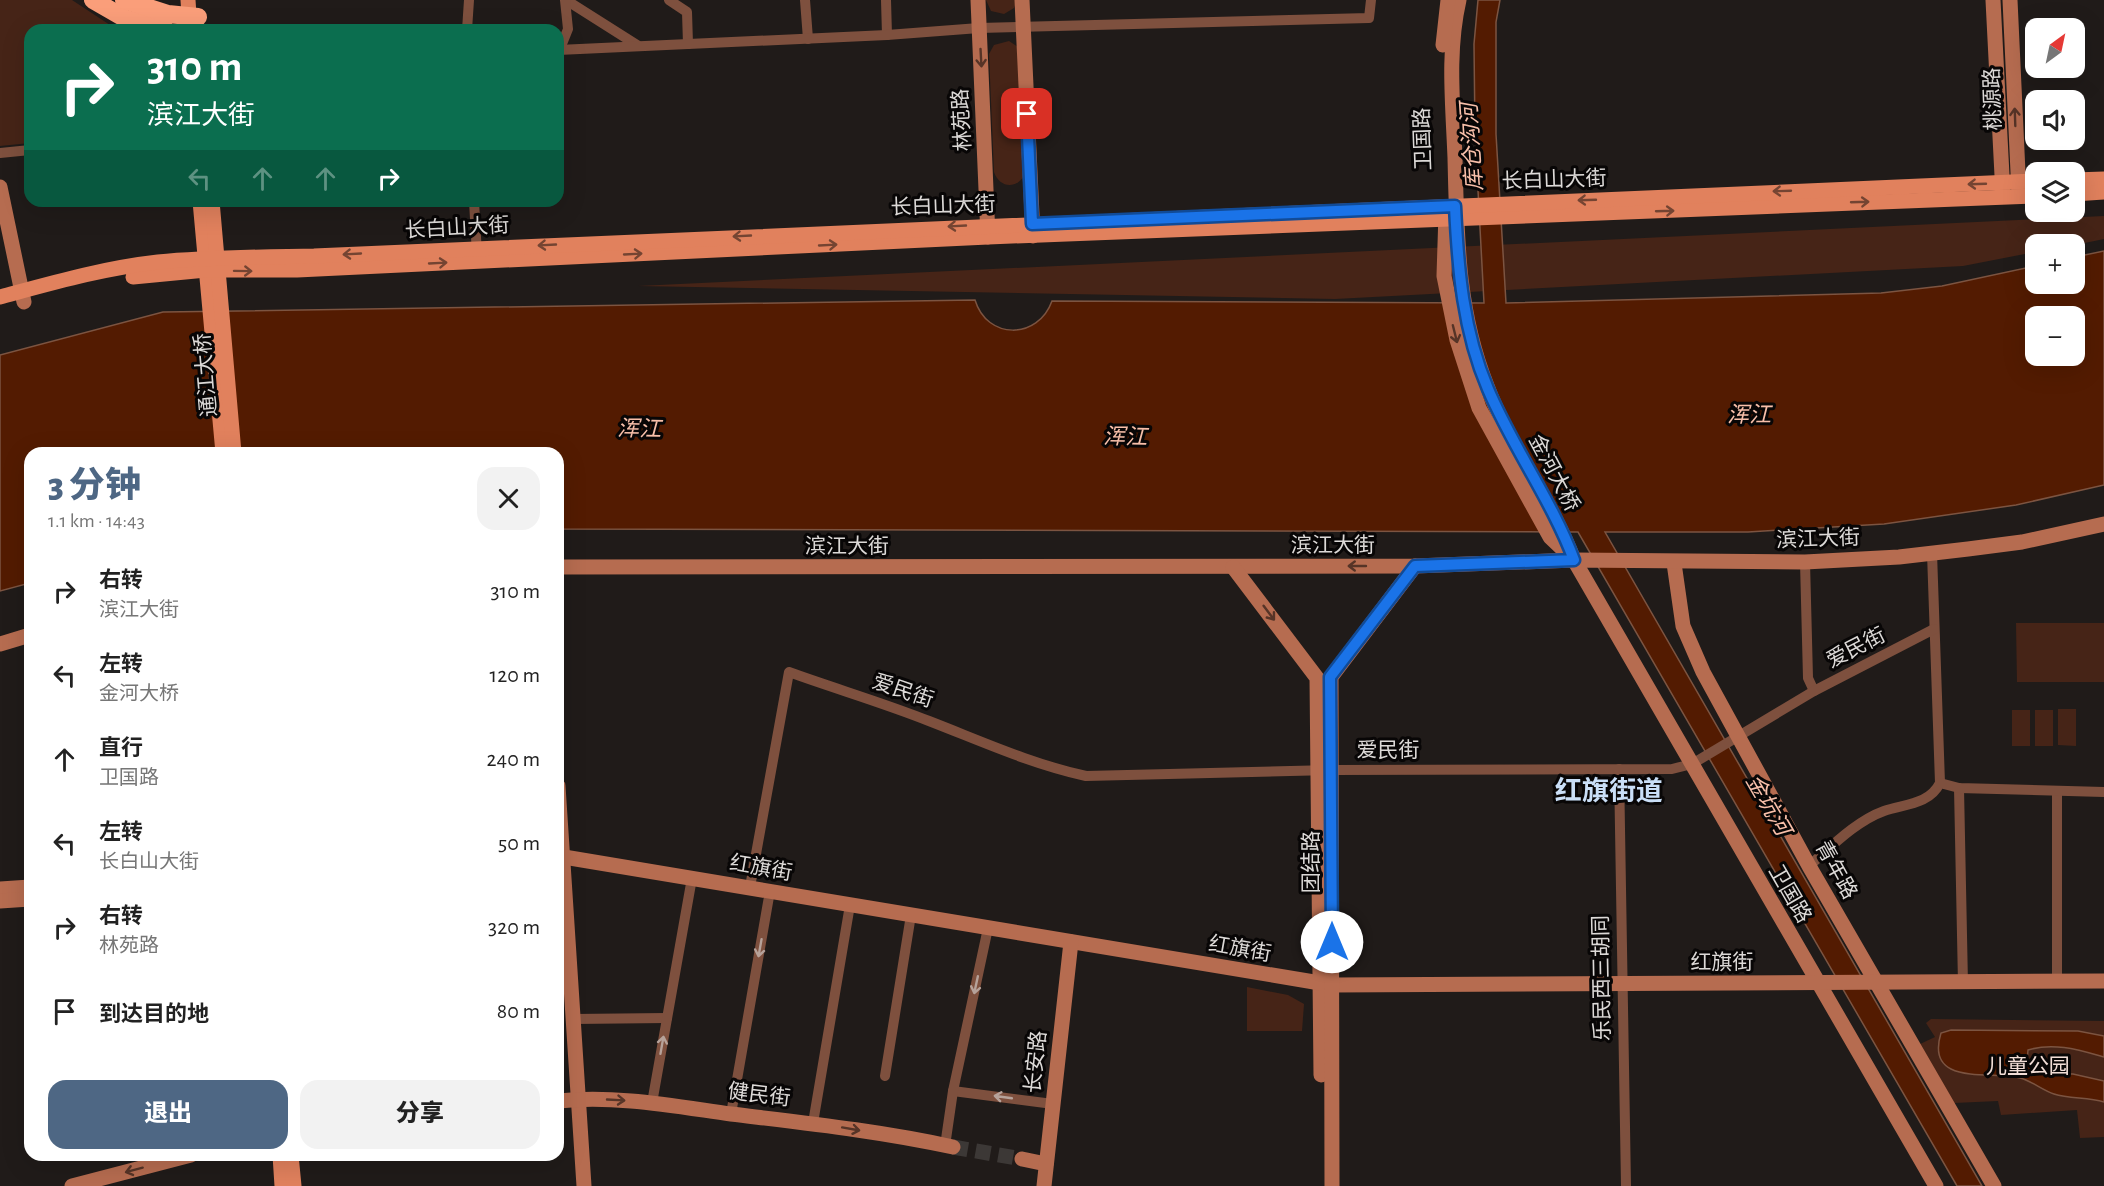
<!DOCTYPE html>
<html lang="zh">
<meta charset="utf-8">
<style>
body{margin:0;font-family:"Alegreya Sans","Noto Sans SC",sans-serif;background:#f2f2f2;color:#222;height:100vh;display:flex;flex-direction:column;font-size:22px;white-space:nowrap}
*{box-sizing:border-box;margin:0}
p{font-size:20px;color:#767676}
.icon{flex:none;width:33px;height:33px;fill:none;stroke:currentColor;stroke-width:2;stroke-linecap:round;stroke-linejoin:round}
.map{position:relative;flex:1;overflow:hidden}
.details{position:absolute;left:24px;top:447px;width:540px;height:714px;display:flex;flex-direction:column;background:#fff;border-radius:18px;box-shadow:0 6px 24px #0002}
.details>*{flex:none}
.guide{position:absolute;left:24px;top:24px;width:540px;height:183px;border-radius:18px;box-shadow:0 6px 24px #0002;background:#0b6e4f;color:#fff;overflow:hidden}
.needle{width:39px;rotate:33deg}
.controls{position:absolute;left:2025px;top:18px;display:grid;gap:12px}
.controls a{display:grid;place-items:center;width:60px;height:60px;border-radius:12px;background:#fff;box-shadow:0 6px 24px #0002;font-size:30px}
.pin{position:absolute;display:grid;place-items:center;width:51px;height:51px;color:#fff;margin:-26px;border-radius:12px;box-shadow:0 3px 9px #0006}
.me{position:absolute;width:66px;margin:-33px;rotate:0deg;stroke-linejoin:round;filter:drop-shadow(0 0 4px #0008)}
.turn{display:flex;align-items:center;gap:21px;height:126px;padding:0 24px;font-size:27px}
.turn .icon{width:78px;height:78px;stroke-width:2.5}
.turn b{display:block;font-size:42px;line-height:51px}
.lanes{display:flex;align-items:center;height:57px;padding:0 24px;background:#0003;justify-content:center;gap:30px;direction:ltr}
.lanes .off{opacity:.35}
.round{display:grid;place-items:center;flex:none;width:63px;height:63px;border-radius:18px;background:#f2f2f2}
.summary{display:flex;align-items:center;justify-content:space-between;height:102px;padding:0 24px}
h1{font-size:36px;font-weight:800;line-height:45px;color:#4e6784}
.action{display:flex;gap:12px;margin-top:auto;padding:12px 24px}
.action a{flex:1;height:69px;border-radius:18px;background:#4e6784;color:#fff;font-size:24px;font-weight:800;line-height:69px;text-align:center}
.action a+a{background:#f2f2f2;color:#222}
ul{padding:0;list-style:none}
li{display:flex;align-items:center;gap:18px;height:84px;padding:0 24px}
li div{flex:1}
li b{display:block;font-size:22px}
li em{font-style:normal}
.map>svg:first-child{display:block}
.green{fill:#462417}
.water{fill:#531b01;stroke:#7c5441;stroke-width:1.5;fill-rule:evenodd}
.lines{fill:none;stroke-linecap:round;stroke-linejoin:round}
.secondary-tunnel{stroke:#3c3836;stroke-width:15;stroke-dasharray:15 8;stroke-linecap:butt}
.street{stroke:#7e503e;stroke-width:10}
.secondary{stroke:#b66c50;stroke-width:15}
.primary{stroke:#e1815d;stroke-width:15}
.highway{stroke:#fa9e7a;stroke-width:18}
.oneway{stroke:#563427}
.oneway2{stroke:#744432}
.oneway3{stroke:#b6a29a}
.route-casing{stroke:#114b97;stroke-width:15}
.route{stroke:#1a73e8;stroke-width:10}
.labels{text-anchor:middle;dominant-baseline:central;stroke-width:6;stroke-linejoin:round;paint-order:stroke}
.street-label{font-size:21px;fill:#dcd9d7;stroke:#080606}
.park-label{font-size:21px;fill:#f1ddd6;stroke:#080606}
.water-label{font-size:22px;font-style:italic;fill:#f8bfa9;stroke:#080606}
.district-label{font-size:27px;font-weight:bold;fill:#cadff7;stroke:#080606}
</style>
<div class="map">
<svg width="2104" height="1186" viewBox="0 0 2104 1186">
<rect width="100%" height="100%" fill="#201b19"/>
<g class="green">
<path d="M0,0H72L113,27L122,30H30V143L0,146Z"/>
<path d="M986,0H1017L1014,8L1004,14L991,11Z"/>
<path d="M1009,41L1018,47L1024,176C1015,190 999,187 994,172L989,54L994,45Z"/>
<path d="M2104,216V239L2075,245L2036,244L2035,252L1963,266L1335,299L638,286Z"/>
<path d="M2016,623H2104V682H2017Z"/>
<path d="M2058,709H2076V746L2058,745Z"/>
<rect x="2012" y="710" width="18" height="36"/>
<rect x="2035" y="710" width="18" height="36"/>
<path d="M1247,987L1288,995L1304,1004L1302,1031H1247Z"/>
<path d="M1931,1019L2104,1021V1137L2080,1138L2077,1110L2001,1115L1998,1101L1954,1103L1918,1045L1935,1037L1926,1023Z"/>
</g>
<g class="water">
<path d="M1478,0H1500L1496,22V134L1506,303L1881,293L1942,286L2035,266L2036,284H2074L2075,257L2104,251V485L2016,505L1884,524L1748,532H1605L1982,1186H1957L1578,532L558,529V453H30V583L0,591V355L163,312L975,300C987,340 1038,340 1052,301L1484,303L1475,134L1474,44ZM2036,316H2074V356H2036Z"/>
<path d="M1951,1030L2078,1031L2104,1036V1057C2079,1050 2054,1042 2028,1050L2027,1062L2052,1074H2073L2104,1081V1102C2088,1097 2070,1099 2054,1094C2042,1090 2032,1081 2020,1078C1994,1070 1924,1088 1941,1033Z"/>
</g>
<g class="lines">
<path class="secondary-tunnel" d="M953,1147L1022,1159"/>
<g class="street">
<path d="M566,0L637,45"/>
<path d="M669,0L687,12L688,44"/>
<path d="M805,0L808,39"/>
<path d="M886,0L887,35"/>
<path d="M467,30L469,0"/>
<path d="M560,49L568,29L565,0"/>
<path d="M558,50L887,35L979,28L1369,18L1371,0"/>
<path d="M0,153L30,150"/>
<path d="M474,201L477,255"/>
<path d="M1932,553L1940,783"/>
<path d="M1805,562L1808,678L1814,691"/>
<path d="M1619,769L1626,1186"/>
<path d="M1959,788L1963,984"/>
<path d="M2057,791V981"/>
<path d="M1809,866C1831,847 1856,821 1884,811C1904,804 1929,805 1940,783L1959,788L2104,792"/>
<path d="M750,887L789,672C836,689 884,703 929,721C981,741 1031,764 1086,776L1331,770L1672,769L1692,764L1814,691L1934,629"/>
<path d="M573,1019L667,1018"/>
<path d="M885,1076L911,915"/>
<path d="M953,1091L1053,1104"/>
<path d="M652,1103L692,878"/>
<path d="M731,1114L770,891"/>
<path d="M813,1123L850,905"/>
<path d="M945,1146L953,1091L988,928"/>
</g>
<g class="secondary">
<path d="M978,0L988,237"/>
<path d="M1022,0L1033,236"/>
<path d="M1459,0C1447,52 1453,105 1455,158C1457,239 1457,310 1487,386C1510,447 1551,500 1574,560L1936,1186"/>
<path d="M1993,0L2003,195"/>
<path d="M2010,0L2019,194"/>
<path d="M1443,45L1448,0"/>
<path d="M0,187L24,302"/>
<path d="M1446,213L1444,276L1457,340L1479,408L1550,537L1570,556"/>
<path d="M1674,563L1683,626L1703,672L1809,866L1994,1186"/>
<path d="M558,567L1415,566L1574,560L1805,562L1899,557L1968,549L2022,542L2104,524"/>
<path d="M1233,567L1317,678L1321,1075"/>
<path d="M0,644L30,635"/>
<path d="M558,786L584,1186"/>
<path d="M558,856L1332,985L2104,981"/>
<path d="M0,889L30,887"/>
<path d="M0,901L30,899"/>
<path d="M558,1101C616,1095 673,1106 731,1114C805,1123 880,1131 953,1147"/>
<path d="M1022,1159L1046,1164"/>
<path d="M72,1186L191,1155"/>
<path d="M1044,1186L1071,942"/>
<path d="M1332,1186L1331,677L1415,566"/>
</g>
<g class="primary">
<path d="M188,0L190,30"/>
<path d="M2074,180L2104,179"/>
<path d="M2074,194L2104,192"/>
<path d="M200,201L223,453"/>
<path d="M212,201L234,453"/>
<path d="M133,277L206,270H297L988,237L2036,196"/>
<path d="M0,297C52,283 104,268 158,262C210,257 262,257 314,256L2036,181"/>
<path d="M280,1155L282,1186"/>
<path d="M291,1155L294,1186"/>
</g>
<g class="highway">
<path d="M93,0L126,19L166,30"/>
<path d="M124,0L168,14L198,17"/>
</g>
</g>
<defs><path id="oneway-shaft" d="M-6 0H5M1.5-3L5.5 0L1.5 3" fill="none" stroke-width="1.6" stroke-linecap="round" stroke-linejoin="round" transform="scale(1.5)"/></defs>
<g class="oneway">
<use href="#oneway-shaft" transform="translate(981 58) rotate(87)"/>
<use href="#oneway-shaft" transform="translate(2015 117) rotate(-92)"/>
<use href="#oneway-shaft" transform="translate(1455 334) rotate(76)"/>
<use href="#oneway-shaft" transform="translate(1357 566) rotate(180)"/>
<use href="#oneway-shaft" transform="translate(1269 613) rotate(53)"/>
<use href="#oneway-shaft" transform="translate(616 1100) rotate(3)"/>
<use href="#oneway-shaft" transform="translate(851 1129) rotate(10)"/>
<use href="#oneway-shaft" transform="translate(134 1170) rotate(165)"/>
</g>
<g class="oneway2">
<use href="#oneway-shaft" transform="translate(1977 184) rotate(178)"/>
<use href="#oneway-shaft" transform="translate(1782 191) rotate(178)"/>
<use href="#oneway-shaft" transform="translate(1587 200) rotate(178)"/>
<use href="#oneway-shaft" transform="translate(1860 202) rotate(-2)"/>
<use href="#oneway-shaft" transform="translate(1665 211) rotate(-2)"/>
<use href="#oneway-shaft" transform="translate(957 226) rotate(177)"/>
<use href="#oneway-shaft" transform="translate(742 236) rotate(177)"/>
<use href="#oneway-shaft" transform="translate(547 245) rotate(177)"/>
<use href="#oneway-shaft" transform="translate(828 245) rotate(-3)"/>
<use href="#oneway-shaft" transform="translate(352 254) rotate(177)"/>
<use href="#oneway-shaft" transform="translate(633 254) rotate(-3)"/>
<use href="#oneway-shaft" transform="translate(438 263) rotate(-3)"/>
<use href="#oneway-shaft" transform="translate(243 271) rotate(1)"/>
</g>
<g class="oneway3">
<use href="#oneway-shaft" transform="translate(760 948) rotate(100)"/>
<use href="#oneway-shaft" transform="translate(976 985) rotate(102)"/>
<use href="#oneway-shaft" transform="translate(662 1045) rotate(-80)"/>
<use href="#oneway-shaft" transform="translate(1003 1097) rotate(-172)"/>
</g>
<g class="lines">
<defs>
<path id="route" d="M1027,114L1032,224L1455,206C1458,269 1463,331 1488,389C1513,448 1552,501 1574,560L1415,566L1330,677L1332,942"/>
</defs>
<use href="#route" class="route-casing"/>
<use href="#route" class="route"/>
</g>
<g class="labels">
<g class="street-label">
<text transform="translate(1993 99) rotate(-92)">桃源路</text>
<text transform="translate(962 120) rotate(-93)">林苑路</text>
<text transform="translate(1423 139) rotate(-92)">卫国路</text>
<text transform="translate(1554 180) rotate(-2)">长白山大街</text>
<text transform="translate(943 206) rotate(-2)">长白山大街</text>
<text transform="translate(457 228) rotate(-3)">长白山大街</text>
<text transform="translate(206 375) rotate(-95)">通江大桥</text>
<text transform="translate(1554 473) rotate(62)">金河大桥</text>
<text transform="translate(1818 539) rotate(-2)">滨江大街</text>
<text x="1333" y="545">滨江大街</text>
<text x="847" y="546">滨江大街</text>
<text transform="translate(1856 648) rotate(-27)">爱民街</text>
<text transform="translate(903 691) rotate(19)">爱民街</text>
<text x="1388" y="750">爱民街</text>
<text transform="translate(1311 862) rotate(-90)">团结路</text>
<text transform="translate(761 868) rotate(10)">红旗街</text>
<text transform="translate(1836 870) rotate(61)">青年路</text>
<text transform="translate(1790 894) rotate(60)">卫国路</text>
<text transform="translate(1240 949) rotate(10)">红旗街</text>
<text x="1722" y="962">红旗街</text>
<text transform="translate(1602 978) rotate(-91)">乐民西三胡同</text>
<text transform="translate(1036 1062) rotate(-84)">长安路</text>
<text transform="translate(759 1095) rotate(7)">健民街</text>
</g>
<g class="park-label">
<text x="2028" y="1066">儿童公园</text>
</g>
<g class="water-label">
<text transform="translate(1472 147) rotate(-94)">库仓沟河</text>
<text x="1749" y="415">浑江</text>
<text transform="translate(639 429) rotate(1)">浑江</text>
<text transform="translate(1125 437) rotate(1)">浑江</text>
<text transform="translate(1768 805) rotate(60)">金坑河</text>
</g>
<g class="district-label">
<text x="1609" y="791">红旗街道</text>
</g>
</g>
</svg>
<div class="controls">
<a><svg class="needle" viewBox="-14 -14 28 28"><path d="M0-13l5 13h-10z" fill="#e53935"/><path d="M0 13l5-13h-10z" fill="#767676"/></svg></a>
<a><svg class="icon" aria-label="sound" viewBox="0 0 24 24"><path d="M4 9h4l5-4v14l-5-4H4zM17 9q2 3 0 6"/></svg></a>
<a><svg class="icon" aria-label="layers" viewBox="0 0 24 24"><path d="M12 4l9 5-9 5-9-5zM3 14l9 5 9-5"/></svg></a>
<a>+</a>
<a>−</a>
</div>
<div class="pin" style="left:1027px;top:114px;background:#d93025"><svg class="icon" aria-label="arrive" viewBox="0 0 24 24"><path d="M6 21V4h12l-3 4 3 4H6"/></svg></div>
<svg class="me" style="left:1332px;top:942px" viewBox="-20 -20 40 40"><circle r="19" fill="#fff"/><path d="M0-13L10 11 0 6-10 11z" fill="#1a73e8"/></svg>
<div class="guide">
<div class="turn"><svg class="icon" aria-label="right" viewBox="0 0 24 24"><path d="M7 20v-9h11M14 6l5 5-5 5"/></svg><div><b>310 m</b>滨江大街</div></div>
<div class="lanes"><svg class="icon off" aria-label="left" viewBox="0 0 24 24"><path d="M17 20v-9H6M10 6l-5 5 5 5"/></svg><svg class="icon off" aria-label="ahead" viewBox="0 0 24 24"><path d="M12 20V5M6 11l6-6 6 6"/></svg><svg class="icon off" aria-label="ahead" viewBox="0 0 24 24"><path d="M12 20V5M6 11l6-6 6 6"/></svg><svg class="icon" aria-label="right" viewBox="0 0 24 24"><path d="M7 20v-9h11M14 6l5 5-5 5"/></svg></div>
</div>
<section class="details">
<div class="summary"><div><h1>3 分钟</h1><p>1.1 km · 14:43</p></div><a class="round"><svg class="icon" aria-label="close" viewBox="0 0 24 24"><path d="M6 6l12 12M18 6L6 18"/></svg></a></div>
<ul>
<li><svg class="icon" aria-label="right" viewBox="0 0 24 24"><path d="M7 20v-9h11M14 6l5 5-5 5"/></svg><div><b>右转</b><p>滨江大街</p></div><em>310 m</em></li>
<li><svg class="icon" aria-label="left" viewBox="0 0 24 24"><path d="M17 20v-9H6M10 6l-5 5 5 5"/></svg><div><b>左转</b><p>金河大桥</p></div><em>120 m</em></li>
<li><svg class="icon" aria-label="ahead" viewBox="0 0 24 24"><path d="M12 20V5M6 11l6-6 6 6"/></svg><div><b>直行</b><p>卫国路</p></div><em>240 m</em></li>
<li><svg class="icon" aria-label="left" viewBox="0 0 24 24"><path d="M17 20v-9H6M10 6l-5 5 5 5"/></svg><div><b>左转</b><p>长白山大街</p></div><em>50 m</em></li>
<li><svg class="icon" aria-label="right" viewBox="0 0 24 24"><path d="M7 20v-9h11M14 6l5 5-5 5"/></svg><div><b>右转</b><p>林苑路</p></div><em>320 m</em></li>
<li><svg class="icon" aria-label="arrive" viewBox="0 0 24 24"><path d="M6 21V4h12l-3 4 3 4H6"/></svg><div><b>到达目的地</b></div><em>80 m</em></li>
</ul>
<div class="action"><a>退出</a><a>分享</a></div>
</section>
</div>
